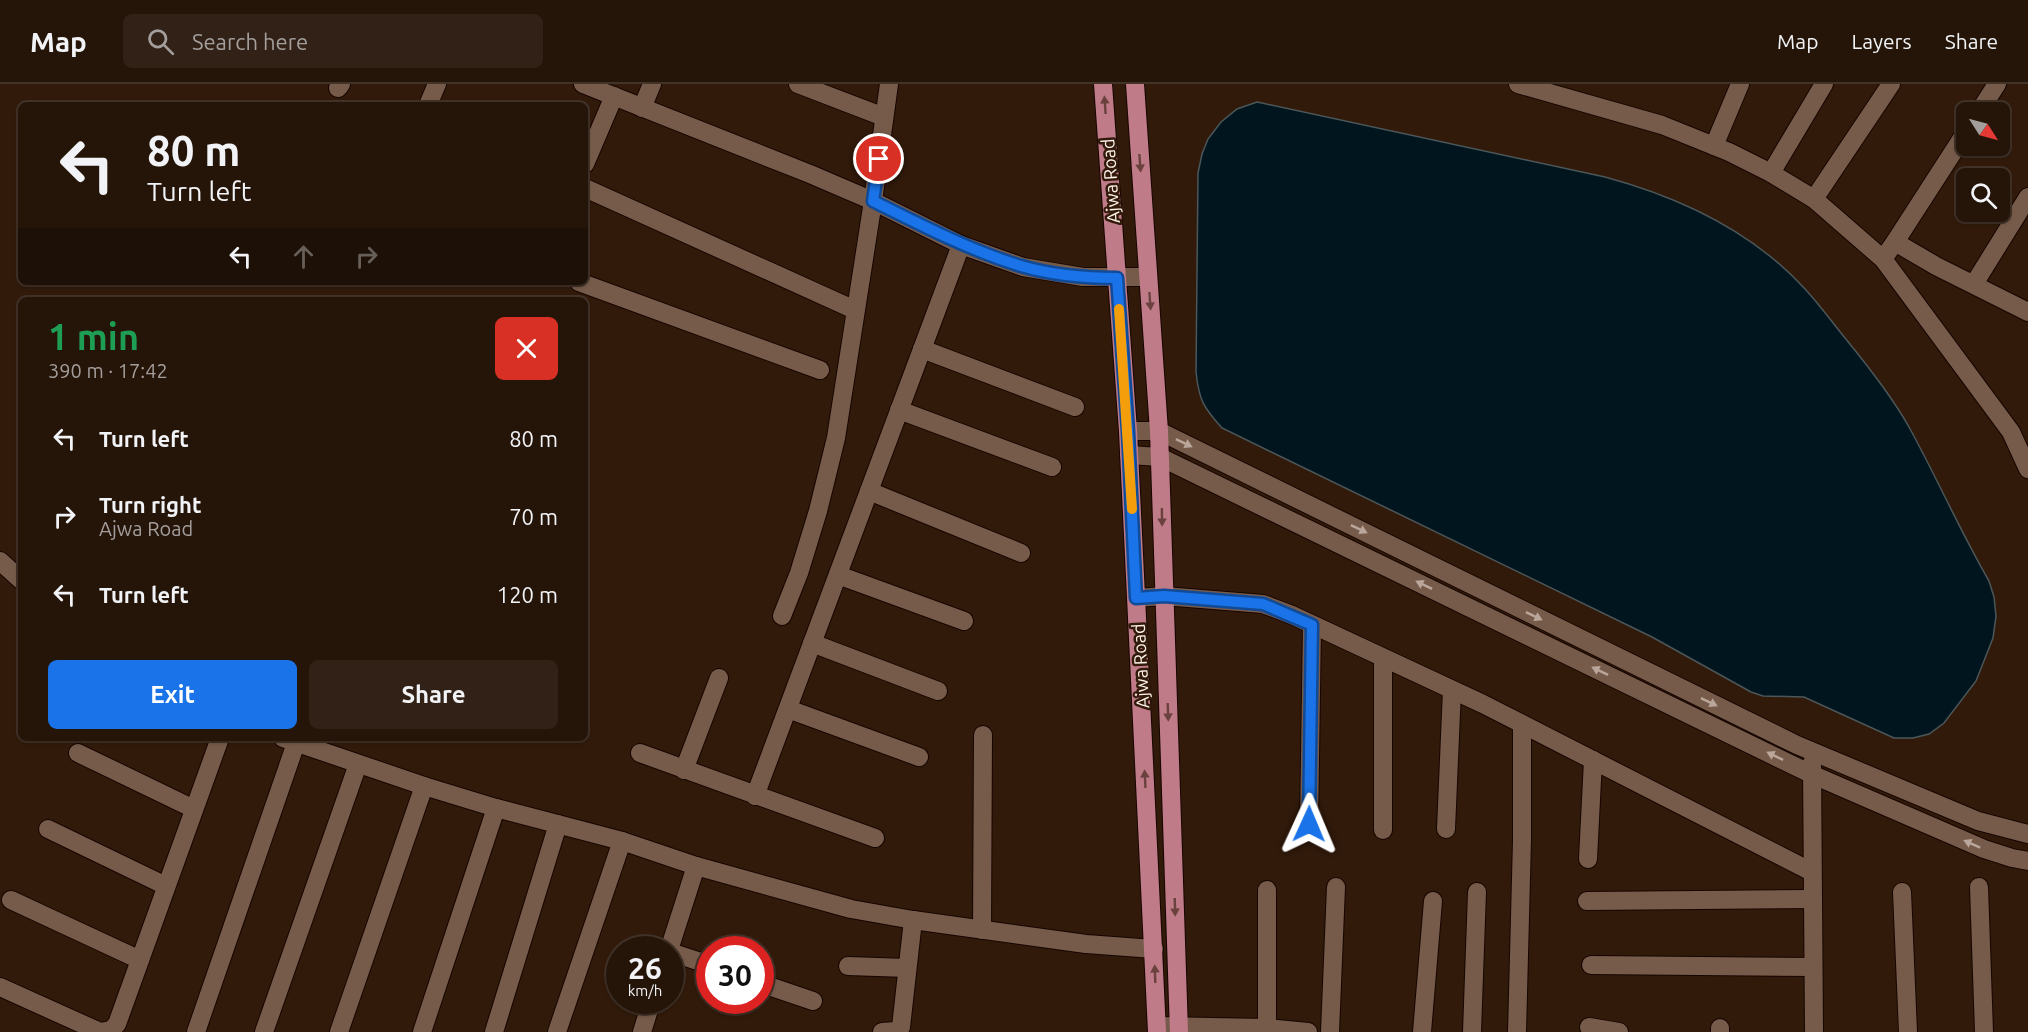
<!DOCTYPE html>
<meta charset="utf-8">
<style>
body{margin:0;font-family:Ubuntu,sans-serif;background:#312116;color:#f1f3f6;height:100vh;display:flex;flex-direction:column;font-size:22px;white-space:nowrap}
*{box-sizing:border-box;margin:0}
p{font-size:20px;color:#a39e9c}
.icon{flex:none;width:33px;height:33px;fill:none;stroke:currentColor;stroke-width:2;stroke-linecap:round;stroke-linejoin:round}
.map{position:relative;flex:1;overflow:hidden}
.sheet{position:absolute;left:18px;top:213px;width:570px;height:444px;display:flex;flex-direction:column;background:#251408;border-radius:9px;box-shadow:0 2px 4px #0004,0 0 0 2px #423329}
.sheet>*{flex:none}
.top-card{position:absolute;left:18px;top:18px;width:570px;height:183px;border-radius:9px;box-shadow:0 2px 4px #0004,0 0 0 2px #423329;background:#251408;color:#f1f3f6;overflow:hidden}
.needle{width:39px;rotate:126deg}
.buttons{position:absolute;left:1956px;top:18px;display:grid;gap:12px}
.buttons a{display:grid;place-items:center;width:54px;height:54px;border-radius:9px;background:#251408;box-shadow:0 2px 4px #0004,0 0 0 2px #423329;font-size:30px}
.speed{position:absolute;left:606px;top:852px;display:flex;gap:12px;font-size:30px;font-weight:700;text-align:center}
.speed>*{display:grid;place-content:center;width:78px;height:78px;border-radius:50%;background:#251408;box-shadow:0 2px 4px #0004,0 0 0 2px #423329;line-height:1}
.speed small{font-size:15px;font-weight:400}
.speed .limit{border:9px solid #d22;background:#fff;color:#111}
.pin{position:absolute;display:grid;place-items:center;width:51px;height:51px;color:#fff;margin:-26px;border:3px solid #fff;border-radius:50%;box-shadow:0 2px 6px #0007}
.me{position:absolute;width:66px;margin:-33px;rotate:1deg;stroke-linejoin:round;filter:drop-shadow(0 0 4px #0008)}
.turn{display:flex;align-items:center;gap:21px;height:126px;padding:0 30px;font-size:27px}
.turn .icon{width:78px;height:78px;stroke-width:2.5}
.turn b{display:block;font-size:42px;line-height:51px}
.lanes{display:flex;align-items:center;height:57px;padding:0 30px;background:#0003;justify-content:center;gap:30px;direction:ltr}
.lanes .off{opacity:.35}
.round{display:grid;place-items:center;flex:none;width:63px;height:63px;border-radius:9px;background:#312116}
.summary{display:flex;align-items:center;justify-content:space-between;height:102px;padding:0 30px}
h1{font-size:36px;font-weight:600;line-height:45px;color:#1e9e55}
.cta{display:flex;gap:12px;margin-top:auto;padding:12px 30px}
.cta a{flex:1;height:69px;border-radius:9px;background:#1a73e8;color:#fff;font-size:24px;font-weight:600;line-height:69px;text-align:center}
.cta a+a{background:#312116;color:#f1f3f6}
ul{padding:0;list-style:none}
li{display:flex;align-items:center;gap:18px;height:78px;padding:0 30px}
li div{flex:1}
li b{display:block;font-size:22px}
li em{font-style:normal}
header{display:flex;align-items:center;gap:36px;box-sizing:border-box;height:84px;padding:0 30px;background:#251408;border-bottom:2px solid #423329}
header strong{font-size:28px}
nav{display:flex;gap:33px;margin-inline-start:auto;font-size:21px}
.search{width:420px;height:54px;background:#312116;display:flex;align-items:center;gap:15px;box-sizing:border-box;padding:0 21px;border-radius:9px;color:#a39e9c;font-size:22px}
.map>svg:first-child{display:block}
.water{fill:#00151d;stroke:#4c575a;stroke-width:1.5}
.lines{fill:none;stroke-linecap:round;stroke-linejoin:round}
.minor-casing{stroke:#170500;stroke-width:20}
.major-casing{stroke:#170500;stroke-width:20}
.minor{stroke:#765b4a;stroke-width:18}
.major{stroke:#c07b89;stroke-width:18}
.oneway{fill:#6a413d}
.oneway2{fill:#baa69a}
.route-casing{stroke:#114b97;stroke-width:15}
.route{stroke:#1a73e8;stroke-width:10}
.slow{stroke:#f59e0b;stroke-width:10}
.labels{text-anchor:middle;dominant-baseline:central;stroke-width:5;stroke-linejoin:round;paint-order:stroke}
.street-label{font-size:18px;fill:#fef1e9;stroke:#311a0a}
</style>
<header>
<strong>Map</strong>
<div class="search"><svg class="icon" aria-label="search" viewBox="0 0 24 24"><circle cx="10" cy="10" r="6"/><path d="M15 15l6 6"/></svg>Search here</div>
<nav><a>Map</a><a>Layers</a><a>Share</a></nav>
</header>
<div class="map">
<svg width="2028" height="948" viewBox="0 0 2028 948">
<rect width="100%" height="100%" fill="#311a0a"/>
<path class="water" d="M1257,18L1605,93C1679,113 1752,147 1805,205C1819,220 1832,238 1845,254C1868,282 1891,311 1909,343C1937,394 1960,447 1989,497L1994,513L1996,532L1993,554L1976,597L1944,639L1929,650L1913,654H1894L1804,613L1763,612L1751,608L1652,553L1222,344C1203,323 1199,316 1196,288L1198,89L1202,70L1208,55L1221,38L1237,25Z"/>
<g class="lines">
<defs>
<g id="minor">
<path d="M583,0L810,90L873,117L961,161L1023,183L1083,193H1148"/>
<path d="M798,0L884,33"/>
<path d="M1518,0L1662,41L1729,68L1771,89L1814,115L1883,175L2011,348L2028,385"/>
<path d="M338,4L341,0"/>
<path d="M428,21L437,0"/>
<path d="M642,24L652,0"/>
<path d="M1979,28L1997,0"/>
<path d="M1714,62L1740,0"/>
<path d="M585,80L614,12"/>
<path d="M1771,89L1824,0"/>
<path d="M585,104L855,226"/>
<path d="M1814,115L1891,0"/>
<path d="M1895,158L1966,48"/>
<path d="M1883,175L1895,158L1936,182L2028,228"/>
<path d="M579,198L820,286"/>
<path d="M1974,200L2028,113"/>
<path d="M922,265L1075,323"/>
<path d="M899,326L1052,383"/>
<path d="M1128,347H1159L1797,661L1978,737L2028,750"/>
<path d="M1129,371L1160,373L1811,690L1984,765L2012,774L2028,777"/>
<path d="M869,407L1021,469"/>
<path d="M0,477L21,496"/>
<path d="M838,491L964,537"/>
<path d="M1136,514L1164,512L1263,520L1292,531L1483,620L1812,788"/>
<path d="M782,532L799,489L818,427L836,354L873,117L889,0"/>
<path d="M812,559L938,607"/>
<path d="M788,625L919,673"/>
<path d="M283,654L424,702L496,724L622,757L696,782L851,825L913,836L1086,860L1154,865"/>
<path d="M78,669L194,725"/>
<path d="M640,669L875,754"/>
<path d="M1812,679L1814,948"/>
<path d="M684,686L719,594"/>
<path d="M755,712L961,161"/>
<path d="M1309,740L1312,541"/>
<path d="M48,745L166,802"/>
<path d="M1446,745L1452,606"/>
<path d="M1383,746V574"/>
<path d="M1588,775L1593,676"/>
<path d="M1979,803L1984,948"/>
<path d="M1902,808L1908,948"/>
<path d="M11,816L140,876"/>
<path d="M1587,817L1813,815"/>
<path d="M982,846L983,651"/>
<path d="M669,866L696,782"/>
<path d="M670,868L710,881"/>
<path d="M1591,881L1813,883"/>
<path d="M848,882L907,884"/>
<path d="M760,899L813,917"/>
<path d="M0,903L100,948L111,946L117,940L220,654"/>
<path d="M1157,942L1267,944L1308,948"/>
<path d="M1589,943L1619,948"/>
<path d="M196,948L296,659"/>
<path d="M264,948L358,680"/>
<path d="M339,948L424,702"/>
<path d="M422,948L496,724"/>
<path d="M494,948L558,740"/>
<path d="M557,948L622,757"/>
<path d="M642,948L652,916"/>
<path d="M882,948L896,947L901,943L913,836"/>
<path d="M1267,948V806"/>
<path d="M1330,948L1336,803"/>
<path d="M1422,948L1433,817"/>
<path d="M1472,948L1477,808"/>
<path d="M1517,948L1522,756V640"/>
<path d="M1720,948V944"/>
</g>
<g id="major">
<path d="M1103,0L1128,347L1157,948"/>
<path d="M1135,0L1159,347L1179,948"/>
</g>
</defs>
<use href="#minor" class="minor-casing"/>
<use href="#major" class="major-casing"/>
<use href="#minor" class="minor"/>
<use href="#major" class="major"/>
</g>
<defs><path id="oneway-solid" d="M-6-.8H1V-3.2L6.5 0L1 3.2V.8H-6Z" transform="scale(1.5)"/></defs>
<g class="oneway">
<use href="#oneway-solid" transform="translate(1105 21) rotate(-94)"/>
<use href="#oneway-solid" transform="translate(1140 79) rotate(86)"/>
<use href="#oneway-solid" transform="translate(1150 217) rotate(86)"/>
<use href="#oneway-solid" transform="translate(1162 433) rotate(89)"/>
<use href="#oneway-solid" transform="translate(1168 628) rotate(88)"/>
<use href="#oneway-solid" transform="translate(1145 695) rotate(-93)"/>
<use href="#oneway-solid" transform="translate(1175 823) rotate(88)"/>
<use href="#oneway-solid" transform="translate(1155 890) rotate(-92)"/>
</g>
<g class="oneway2">
<use href="#oneway-solid" transform="translate(1184 359) rotate(26)"/>
<use href="#oneway-solid" transform="translate(1359 445) rotate(26)"/>
<use href="#oneway-solid" transform="translate(1424 501) rotate(-154)"/>
<use href="#oneway-solid" transform="translate(1534 532) rotate(26)"/>
<use href="#oneway-solid" transform="translate(1600 587) rotate(-154)"/>
<use href="#oneway-solid" transform="translate(1709 618) rotate(26)"/>
<use href="#oneway-solid" transform="translate(1775 672) rotate(-154)"/>
<use href="#oneway-solid" transform="translate(1972 760) rotate(-156)"/>
</g>
<g class="lines">
<defs>
<path id="route" d="M879,75L873,117C921,141 969,166 1021,182C1052,191 1085,194 1117,194L1128,347L1136,514L1164,512L1263,520L1312,541L1309,740"/>
</defs>
<use href="#route" class="route-casing"/>
<use href="#route" class="route"/>
<path class="slow" d="M1119,225L1132,425"/>
</g>
<g class="labels">
<g class="street-label">
<text transform="translate(1110 97) rotate(-94)">Ajwa Road</text>
<text transform="translate(1140 582) rotate(-93)">Ajwa Road</text>
</g>
</g>
</svg>
<div class="buttons">
<a><svg class="needle" viewBox="-14 -14 28 28"><path d="M0-13l5 13h-10z" fill="#e53935"/><path d="M0 13l5-13h-10z" fill="#a39e9c"/></svg></a>
<a><svg class="icon" aria-label="search" viewBox="0 0 24 24"><circle cx="10" cy="10" r="6"/><path d="M15 15l6 6"/></svg></a>
</div>
<div class="speed"><div>26<small>km/h</small></div><div class="limit">30</div></div>
<div class="pin" style="left:879px;top:75px;background:#d93025"><svg class="icon" aria-label="arrive" viewBox="0 0 24 24"><path d="M6 21V4h12l-3 4 3 4H6"/></svg></div>
<svg class="me" style="left:1309px;top:740px" viewBox="-20 -20 40 40"><path d="M0-17L14 15 0 8-14 15z" fill="#1a73e8" stroke="#fff" stroke-width="4"/></svg>
<div class="top-card">
<div class="turn"><svg class="icon" aria-label="left" viewBox="0 0 24 24"><path d="M17 20v-9H6M10 6l-5 5 5 5"/></svg><div><b>80 m</b>Turn left</div></div>
<div class="lanes"><svg class="icon" aria-label="left" viewBox="0 0 24 24"><path d="M17 20v-9H6M10 6l-5 5 5 5"/></svg><svg class="icon off" aria-label="ahead" viewBox="0 0 24 24"><path d="M12 20V5M6 11l6-6 6 6"/></svg><svg class="icon off" aria-label="right" viewBox="0 0 24 24"><path d="M7 20v-9h11M14 6l5 5-5 5"/></svg></div>
</div>
<section class="sheet">
<div class="summary"><div><h1>1 min</h1><p>390 m · 17:42</p></div><a class="round" style="background:#d93025;color:#fff"><svg class="icon" aria-label="close" viewBox="0 0 24 24"><path d="M6 6l12 12M18 6L6 18"/></svg></a></div>
<ul>
<li><svg class="icon" aria-label="left" viewBox="0 0 24 24"><path d="M17 20v-9H6M10 6l-5 5 5 5"/></svg><div><b>Turn left</b></div><em>80 m</em></li>
<li><svg class="icon" aria-label="right" viewBox="0 0 24 24"><path d="M7 20v-9h11M14 6l5 5-5 5"/></svg><div><b>Turn right</b><p>Ajwa Road</p></div><em>70 m</em></li>
<li><svg class="icon" aria-label="left" viewBox="0 0 24 24"><path d="M17 20v-9H6M10 6l-5 5 5 5"/></svg><div><b>Turn left</b></div><em>120 m</em></li>
</ul>
<div class="cta"><a>Exit</a><a>Share</a></div>
</section>
</div>
